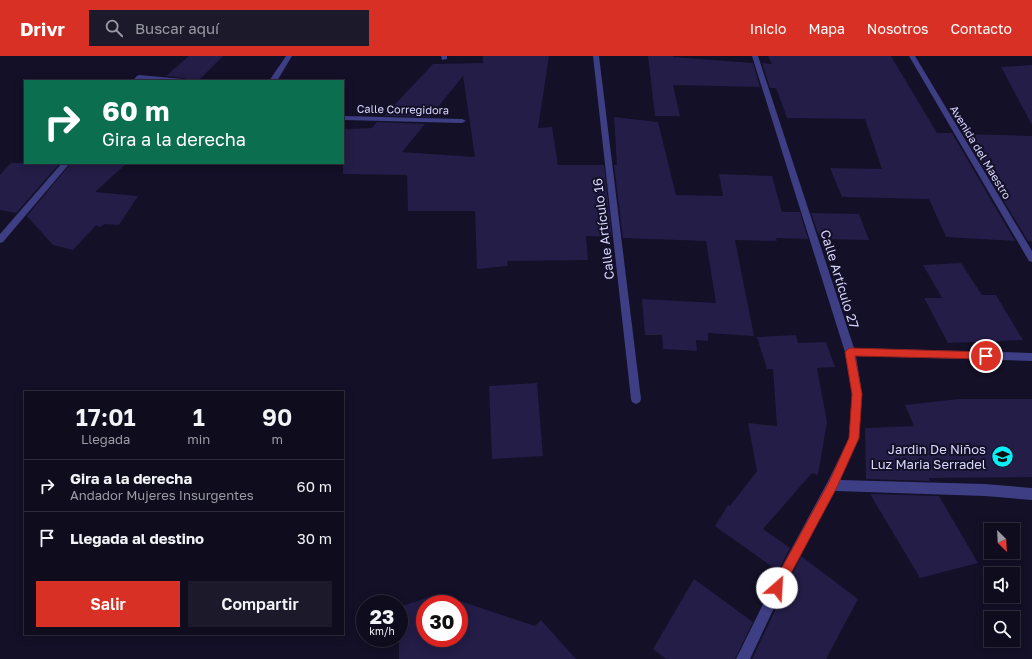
<!DOCTYPE html>
<html lang="es">
<meta charset="utf-8">
<style>
body{margin:0;font-family:"Golos Text",sans-serif;background:#1c1a2a;color:#f1f3f6;height:100vh;display:flex;flex-direction:column;font-size:15px;white-space:nowrap}
*{box-sizing:border-box;margin:0}
p{font-size:13px;color:#9b9ba4}
.icon{flex:none;width:22px;height:22px;fill:none;stroke:currentColor;stroke-width:2;stroke-linecap:round;stroke-linejoin:round}
.map{position:relative;flex:1;overflow:hidden}
.side{position:absolute;left:24px;top:335px;width:320px;height:244px;display:flex;flex-direction:column;background:#0e0c1d;border-radius:0px;box-shadow:0 2px 10px #0003,0 0 0 1px #2e2c3b}
.side>*{flex:none}
.guide{position:absolute;left:24px;top:24px;width:320px;height:84px;border-radius:0px;box-shadow:0 2px 10px #0003,0 0 0 1px #2e2c3b;background:#0b6e4f;color:#fff;overflow:hidden}
.needle{width:26px;rotate:156deg}
.fabs{position:absolute;left:984px;top:467px;display:grid;gap:8px}
.fabs a{display:grid;place-items:center;width:36px;height:36px;border-radius:0px;background:#0e0c1d;box-shadow:0 2px 10px #0003,0 0 0 1px #2e2c3b;font-size:20px}
.speed{position:absolute;left:356px;top:539px;display:flex;gap:8px;font-size:20px;font-weight:700;text-align:center}
.speed>*{display:grid;place-content:center;width:52px;height:52px;border-radius:50%;background:#0e0c1d;box-shadow:0 2px 10px #0003,0 0 0 1px #2e2c3b;line-height:1}
.speed small{font-size:10px;font-weight:400}
.speed .limit{border:6px solid #d22;background:#fff;color:#111}
.pin{position:absolute;display:grid;place-items:center;width:34px;height:34px;color:#fff;margin:-17px;border:2px solid #fff;border-radius:50%;box-shadow:0 1px 4px #0007}
.me{position:absolute;width:44px;margin:-22px;rotate:26deg;stroke-linejoin:round;filter:drop-shadow(0 0 3px #0008)}
.turn{display:flex;align-items:center;gap:14px;height:84px;padding:0 12px;font-size:18px}
.turn .icon{width:52px;height:52px;stroke-width:2.5}
.turn b{display:block;font-size:28px;line-height:34px}
.eta{display:flex;justify-content:space-evenly;align-items:center;height:68px;text-align:center}
.eta b{font-size:24px;font-weight:600;line-height:28px}
.action{display:flex;gap:8px;margin-top:auto;padding:8px 12px}
.action a{flex:1;height:46px;border-radius:0px;background:#d93025;color:#fff;font-size:16px;font-weight:600;line-height:46px;text-align:center}
.action a+a{background:#1c1a2a;color:#f1f3f6}
ul{padding:0;list-style:none}
li{display:flex;align-items:center;gap:12px;height:52px;padding:0 12px;border-top:1px solid #2e2c3b}
li div{flex:1}
li b{display:block;font-size:15px}
li em{font-style:normal}
header{display:flex;align-items:center;gap:24px;box-sizing:border-box;height:56px;padding:0 20px;background:#d93025;color:#fff}
header strong{font-size:19px}
nav{display:flex;gap:22px;margin-inline-start:auto;font-size:14px}
.search{width:280px;height:36px;background:#1c1a2a;display:flex;align-items:center;gap:10px;box-sizing:border-box;padding:0 14px;border-radius:0px;color:#9b9ba4;font-size:15px}
.map>svg:first-child{display:block}
.building{fill:#231d47;fill-rule:evenodd}
.lines{fill:none;stroke-linecap:round;stroke-linejoin:round}
.minor{fill:#3d3e84;fill-rule:evenodd}
.route{fill:#d93025;stroke:#8d1f18}
.labels{text-anchor:middle;dominant-baseline:central;stroke-width:4;stroke-linejoin:round;paint-order:stroke}
.far-street-label{font-size:11px;fill:#d9d7fe;stroke:#131027}
.street-label{font-size:13px;fill:#d9d7fe;stroke:#131027}
.poi-label{font-size:13px;fill:#d9d7fe;stroke:#131027;text-anchor:end}
</style>
<header>
<strong>Drivr</strong>
<div class="search"><svg class="icon" aria-label="search" viewBox="0 0 24 24"><circle cx="10" cy="10" r="6"/><path d="M15 15l6 6"/></svg>Buscar aquí</div>
<nav><a>Inicio</a><a>Mapa</a><a>Nosotros</a><a>Contacto</a></nav>
</header>
<div class="map">
<svg width="1032" height="603" viewBox="0 0 1032 603">
<rect width="100%" height="100%" fill="#131027"/>
<g class="building">
<path d="M189,0H223L198,25H189L184,22L166,20Z"/>
<path d="M483,0H549L538,72L552,71L558,109H604L612,181L586,180L588,204L507,205L508,210L477,213L475,155H408L407,119L343,118V73L372,72L377,66L425,68L402,96L475,101L463,20L430,61L384,60L433,8L483,7Z"/>
<path d="M648,0H673V1L753,7L760,31L673,29L680,60H655Z"/>
<path d="M768,0H891L937,77H952L1015,185L946,181L929,143L842,141L830,112L882,113L865,63L787,62L776,32H770L762,7L772,8Z"/>
<path d="M1032,9V69L1001,11Z"/>
<path d="M614,61L658,66L676,139L723,140L719,118L772,120L782,156H800L808,183L776,182L777,185L735,184L754,280L708,277V285L696,284L697,295L663,293L662,279H645L642,243L716,247L706,185L623,182L614,109H617Z"/>
<path d="M963,78L1032,80V186L1028,185Z"/>
<path d="M11,107H60L16,157L0,154V119Z"/>
<path d="M71,107H127L95,136L138,140L119,169L105,168L100,171L96,169L73,194L53,189L27,160Z"/>
<path d="M811,157L859,158L869,184L820,183Z"/>
<path d="M961,207L982,239H996L1023,284L948,287L924,242H942L923,209Z"/>
<path d="M796,279L798,287L826,286L835,311L817,312L827,366L818,419L812,417L763,473L790,492L778,515L715,470L728,449L730,450L757,415L748,367L777,370L773,313H767L757,281Z"/>
<path d="M537,327L543,400L492,403L489,330Z"/>
<path d="M959,343H1032V421L929,422L930,425L866,423L865,372L914,370L905,349Z"/>
<path d="M870,438L939,440L978,507L920,522Z"/>
<path d="M801,500L858,543L826,603H752Z"/>
<path d="M694,523L753,566L735,603H666L653,593Z"/>
<path d="M439,538L535,570L541,564L576,603H399V551ZM425,548H459V582H425Z"/>
</g>
<g class="lines">
<g class="minor">
<path d="M286,0H292L277,25H269Z"/>
<path d="M441,0H447V3L442,4Z"/>
<path d="M593,0H599L641,343L640,346L636,348L632,346L631,343Z"/>
<path d="M752,0H758L854,292L1032,297V305L856,300L862,338L859,382L840,424L985,428L1032,432V444L985,440L835,435L788,522L750,603H736L780,514L828,425L849,382L852,338L845,296Z"/>
<path d="M909,0H915L1032,195V206L1029,205Z"/>
<path d="M139,19L184,23L188,25L141,23L140,25H132L137,20Z"/>
<path d="M343,60L462,63L466,65L462,67L343,64Z"/>
<path d="M62,107H70L3,186L0,187V178Z"/>
</g>
</g>
<path class="route" d="M850,292L986,296L990,297L991,300L990,302L986,303L855,300L862,338L859,382L836,433L781,536L777,538L773,536L771,532L773,528L829,426L849,382L852,338L845,296L847,294Z"/>
<defs>
<symbol id="school-disc" viewBox="-11 -11 22 22"><circle r="9.5" fill="#09eff8" stroke="#131027"/><path d="M0-5L7-2L0 1L-7-2ZM-4 1L0 2.5L4 1V4Q0 6-4 4Z" fill="#111"/></symbol>
</defs>
<g fill-rule="evenodd">
<use href="#school-disc" x="990" y="388" width="25" height="25"/>
</g>
<g class="labels">
<g class="far-street-label">
<text transform="translate(403 53) rotate(1)">Calle Corregidora</text>
<text transform="translate(981 96) rotate(59)">Avenida del Maestro</text>
</g>
<g class="street-label">
<text transform="translate(603 173) rotate(-97)">Calle Artículo 16</text>
<text transform="translate(840 223) rotate(73)">Calle Artículo 27</text>
</g>
<g class="poi-label">
<text x="986" y="393">Jardin De Niños<tspan x="986" dy="15">Luz Maria Serradel</tspan></text>
</g>
</g>
</svg>
<div class="fabs">
<a><svg class="needle" viewBox="-14 -14 28 28"><path d="M0-13l5 13h-10z" fill="#e53935"/><path d="M0 13l5-13h-10z" fill="#9b9ba4"/></svg></a>
<a><svg class="icon" aria-label="sound" viewBox="0 0 24 24"><path d="M4 9h4l5-4v14l-5-4H4zM17 9q2 3 0 6"/></svg></a>
<a><svg class="icon" aria-label="search" viewBox="0 0 24 24"><circle cx="10" cy="10" r="6"/><path d="M15 15l6 6"/></svg></a>
</div>
<div class="speed"><div>23<small>km/h</small></div><div class="limit">30</div></div>
<div class="pin" style="left:986px;top:300px;background:#d93025"><svg class="icon" aria-label="arrive" viewBox="0 0 24 24"><path d="M6 21V4h12l-3 4 3 4H6"/></svg></div>
<svg class="me" style="left:777px;top:532px" viewBox="-20 -20 40 40"><circle r="19" fill="#fff"/><path d="M0-13L10 11 0 6-10 11z" fill="#d93025"/></svg>
<div class="guide">
<div class="turn"><svg class="icon" aria-label="right" viewBox="0 0 24 24"><path d="M7 20v-9h11M14 6l5 5-5 5"/></svg><div><b>60 m</b>Gira a la derecha</div></div>
</div>
<section class="side">
<div class="eta">
<div><b>17:01</b><p>Llegada</p></div>
<div><b>1</b><p>min</p></div>
<div><b>90</b><p>m</p></div>
</div>
<ul>
<li><svg class="icon" aria-label="right" viewBox="0 0 24 24"><path d="M7 20v-9h11M14 6l5 5-5 5"/></svg><div><b>Gira a la derecha</b><p>Andador Mujeres Insurgentes</p></div><em>60 m</em></li>
<li><svg class="icon" aria-label="arrive" viewBox="0 0 24 24"><path d="M6 21V4h12l-3 4 3 4H6"/></svg><div><b>Llegada al destino</b></div><em>30 m</em></li>
</ul>
<div class="action"><a>Salir</a><a>Compartir</a></div>
</section>
</div>
